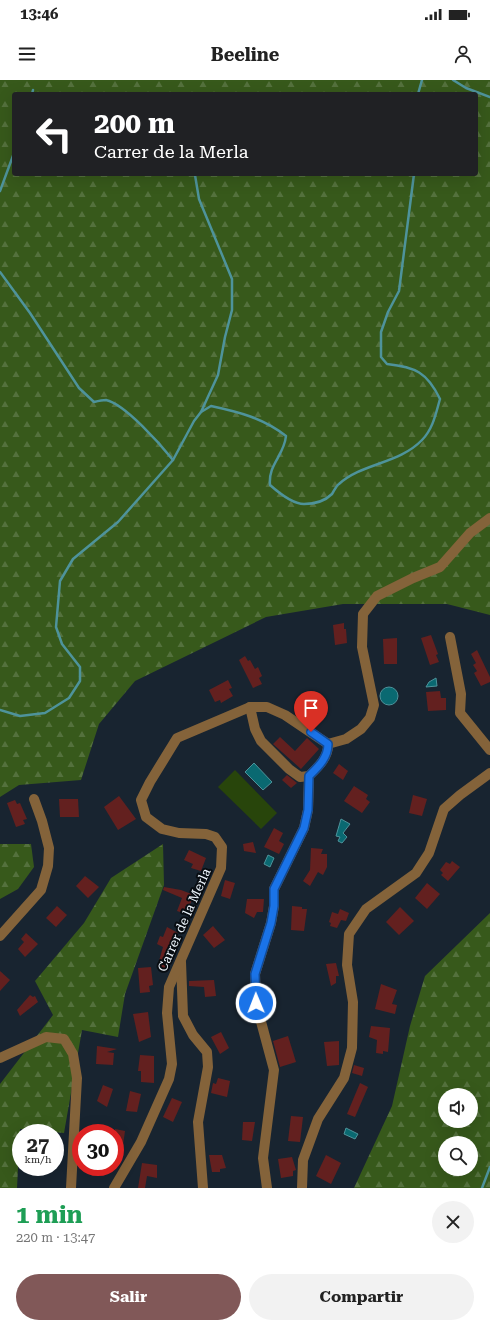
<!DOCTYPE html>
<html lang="es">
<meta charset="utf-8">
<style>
body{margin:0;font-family:"Roboto Serif",serif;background:#f2f2f2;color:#222;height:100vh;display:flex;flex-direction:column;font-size:15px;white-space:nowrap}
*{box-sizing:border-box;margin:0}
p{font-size:13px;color:#767676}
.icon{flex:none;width:22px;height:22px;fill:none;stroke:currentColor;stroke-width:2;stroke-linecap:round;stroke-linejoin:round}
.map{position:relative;height:1108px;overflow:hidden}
.details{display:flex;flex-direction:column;background:#fff;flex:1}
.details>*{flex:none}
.guide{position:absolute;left:12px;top:12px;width:466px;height:84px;border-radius:4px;box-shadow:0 4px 16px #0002;background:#202124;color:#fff;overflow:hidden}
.buttons{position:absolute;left:438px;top:1008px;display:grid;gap:8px}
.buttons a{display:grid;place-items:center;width:40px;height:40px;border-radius:50%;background:#fff;box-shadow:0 4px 16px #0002;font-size:20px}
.speed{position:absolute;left:12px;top:1044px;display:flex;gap:8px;font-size:20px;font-weight:700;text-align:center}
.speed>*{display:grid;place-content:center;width:52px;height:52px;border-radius:50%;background:#fff;box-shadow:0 4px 16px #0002;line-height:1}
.speed small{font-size:10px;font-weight:400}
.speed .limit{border:6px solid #d22;background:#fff;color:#111}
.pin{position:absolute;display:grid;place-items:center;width:34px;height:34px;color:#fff;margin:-41px -17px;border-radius:50% 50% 50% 0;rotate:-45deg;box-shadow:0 0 4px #0007}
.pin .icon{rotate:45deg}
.me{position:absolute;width:44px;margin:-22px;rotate:359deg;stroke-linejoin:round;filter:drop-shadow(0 0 3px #0008)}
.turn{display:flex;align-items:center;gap:14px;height:84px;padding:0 16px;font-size:18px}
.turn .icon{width:52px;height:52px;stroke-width:2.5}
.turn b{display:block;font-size:28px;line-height:34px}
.round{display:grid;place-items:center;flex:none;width:42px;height:42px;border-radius:21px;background:#f2f2f2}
.head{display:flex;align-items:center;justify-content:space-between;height:68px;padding:0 16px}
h1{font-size:24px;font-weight:700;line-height:30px;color:#1e9e55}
.action{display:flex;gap:8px;margin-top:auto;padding:8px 16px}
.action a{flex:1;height:46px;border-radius:24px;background:#815858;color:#fff;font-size:16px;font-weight:700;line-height:46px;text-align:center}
.action a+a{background:#f2f2f2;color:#222}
.status{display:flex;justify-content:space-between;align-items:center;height:28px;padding:0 20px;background:#fff;direction:ltr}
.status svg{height:11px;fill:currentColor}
header{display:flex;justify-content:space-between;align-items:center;height:52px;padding:0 16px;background:#fff;font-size:18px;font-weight:700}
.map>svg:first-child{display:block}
.forest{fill:url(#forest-firs);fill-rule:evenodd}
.garden{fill:#28450b}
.water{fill:#0a6971;stroke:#4e939b}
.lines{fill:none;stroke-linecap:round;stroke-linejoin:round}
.stream{stroke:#4e939b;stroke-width:2.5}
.building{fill:#63201f}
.minor{stroke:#84633a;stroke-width:10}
.route-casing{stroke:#114b97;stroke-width:10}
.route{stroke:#1a73e8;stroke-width:7}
.labels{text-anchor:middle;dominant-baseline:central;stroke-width:4;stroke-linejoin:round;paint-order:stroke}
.street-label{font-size:13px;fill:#eef6fe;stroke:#080d12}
</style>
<div class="status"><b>13:46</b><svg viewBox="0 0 49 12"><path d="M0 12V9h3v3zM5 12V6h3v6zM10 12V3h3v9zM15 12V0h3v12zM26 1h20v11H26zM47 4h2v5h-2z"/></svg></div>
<header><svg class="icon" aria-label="menu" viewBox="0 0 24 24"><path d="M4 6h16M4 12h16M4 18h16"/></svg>Beeline<svg class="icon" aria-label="person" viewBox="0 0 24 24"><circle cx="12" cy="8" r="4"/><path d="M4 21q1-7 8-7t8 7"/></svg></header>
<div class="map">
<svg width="490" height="1108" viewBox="0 0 490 1108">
<defs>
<pattern id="forest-firs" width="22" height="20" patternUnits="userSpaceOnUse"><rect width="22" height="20" fill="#37591b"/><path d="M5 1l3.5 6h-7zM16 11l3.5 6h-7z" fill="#54713d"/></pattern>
</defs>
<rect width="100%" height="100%" fill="#182430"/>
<g class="forest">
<path d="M0,0H490V535L447,524H343L266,537L135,601L99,644L81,700L19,705L0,717ZM14,14H476V94H14Z"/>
<path d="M0,764H31L34,787L18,809L0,819Z"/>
<path d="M163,764L164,805L125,914L118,957L82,950L64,1053L20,1049L17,1108H0V1004L53,935L35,901L84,843L111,798Z"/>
<path d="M490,833V1108H354L392,1026L410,946L425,896ZM445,1015H471V1041H445ZM445,1063H471V1089H445Z"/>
</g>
<path class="garden" d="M235,690L277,733L261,749L218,707Z"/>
<g class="water">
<path d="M436,598L437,606L426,607L429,602Z"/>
<circle cx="389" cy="616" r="9"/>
<path d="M254,683L272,702L263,710L245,692Z"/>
<path d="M341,739L350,744L343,753L347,757L342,763L338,761L340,757L336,756Z"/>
<path d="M268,775L274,778L270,787L264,784Z"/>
<path d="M346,1048L358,1054L355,1059L344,1054Z"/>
</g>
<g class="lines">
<g class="stream">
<path d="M453,0L466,8L490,17"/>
<path d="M32,14L33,10"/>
<path d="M418,14L422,0"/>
<path d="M195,95L199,119L232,199V230L225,257L218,295L201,332"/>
<path d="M0,111L14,73"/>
<path d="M0,192L30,233L79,308L94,322C98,321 103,320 106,320C125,324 161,365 173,380"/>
<path d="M0,630L20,636L45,633L69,618L80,601V587L62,564L56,547L60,501L73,479L118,442L173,380L194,341L201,332L211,326C239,332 263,338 286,356C284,376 268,384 270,405C279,413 292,424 304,424C314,424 325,421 332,414C334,411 336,406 339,404C362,383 399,384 422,360C433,349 436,333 440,319C427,292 415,287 387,284L381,277V252L388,232L399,211L414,94"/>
<path d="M482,1108L490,1087"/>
</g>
</g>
<g class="building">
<path d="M344,543V549H346L347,563L335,565L333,545Z"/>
<path d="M431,555L438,574L436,575L439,582L430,585L421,558Z"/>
<path d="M397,558V584H384L383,559Z"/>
<path d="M477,570L490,597V602L481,606L474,593L477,591L473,585L476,583L471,574Z"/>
<path d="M245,576L248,581L250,580L255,589L258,587L262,596L259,598L262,604L253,608L239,580Z"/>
<path d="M228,600L232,608L229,609L233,616L221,623L220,620L215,622L209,610Z"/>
<path d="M440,611L441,618H446V630L428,631L426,612Z"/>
<path d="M280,657L295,671L307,658L319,669L301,689L273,664Z"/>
<path d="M339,684L348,691L343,700L333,693Z"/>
<path d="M287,695L297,703L291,708L282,700Z"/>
<path d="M354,706L368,715L366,719L370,722L362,733L344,721Z"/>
<path d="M413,715L427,719L422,736L409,733Z"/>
<path d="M119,716L136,739L118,750L104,727Z"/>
<path d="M59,719H78L79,737H60Z"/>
<path d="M15,720L17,724L20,723L27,739L23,740L25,744L16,747L7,723Z"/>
<path d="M274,748L283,753L279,761L284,764L279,774L264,767Z"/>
<path d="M253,762L256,773L244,771L243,764Z"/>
<path d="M311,768L323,769L321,774H327V787L323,795L318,792L310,806L303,801L310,790Z"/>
<path d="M189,770L206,778L201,791L191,788L193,784L184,780Z"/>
<path d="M452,781L460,787L448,801L441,795L443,793L440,790L446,782L450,784Z"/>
<path d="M85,796L99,807L88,818L76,806Z"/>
<path d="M225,800L235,803L230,819L221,816Z"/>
<path d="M427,803L440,814L427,829L415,818Z"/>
<path d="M164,807L181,810L194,815L186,834L177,831L182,818L163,810Z"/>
<path d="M247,819H264L263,832H257L254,838L245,833Z"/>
<path d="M57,826L67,835L56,847L46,838Z"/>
<path d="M292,826L302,827V829H307L304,851L291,850Z"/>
<path d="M400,827L414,841L399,855L386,842Z"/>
<path d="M340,829L349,833L346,841L341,840L337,848L330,846L331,843L329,842L332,832L338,834Z"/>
<path d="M213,846L225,860L214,868L203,855Z"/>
<path d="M167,847L178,853L166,882L170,883L167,892L157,888L163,867L157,864L160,856L163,857Z"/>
<path d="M26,853L38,864L25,877L18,869L24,862L21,859Z"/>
<path d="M336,883L339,896H336V903L331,906L326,884Z"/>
<path d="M151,887L153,905L149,906L150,912L140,913L138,888Z"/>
<path d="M0,891L10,900L0,911Z"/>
<path d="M214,900L216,916L205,917L204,907L189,906V901Z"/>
<path d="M381,904L397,910L392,924L397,925L395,934L375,929Z"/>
<path d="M30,915L33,917L35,916L38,922L20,936L17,930Z"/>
<path d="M148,932L151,957L139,962L133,934Z"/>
<path d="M371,946L390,948L388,972L383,971V974L376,973L377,960L369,957Z"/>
<path d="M221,952L229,968L220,974L211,957Z"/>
<path d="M288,956L296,982L280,987L273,961Z"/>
<path d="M339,961V985L327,986L324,962Z"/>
<path d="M97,966L117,969L107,972L114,973L113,985L96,984Z"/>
<path d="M140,975L154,976V1003L141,1002V991H138Z"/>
<path d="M354,985L364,988L362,996L352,993Z"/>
<path d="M218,998L230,1001L227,1017L211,1013L213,1003L216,1004Z"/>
<path d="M360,1003L368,1007L355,1037L347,1034Z"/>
<path d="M103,1005L113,1009L107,1027L97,1021Z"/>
<path d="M130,1011L141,1014L137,1032L126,1031Z"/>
<path d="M172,1018L182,1022L173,1042L163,1037Z"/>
<path d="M291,1036L303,1037L300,1062L288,1061Z"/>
<path d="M243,1042H255L252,1061L242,1060Z"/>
<path d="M115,1049L125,1051L122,1072L115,1071Z"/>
<path d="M209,1075H222L226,1088L220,1089V1092H212Z"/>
<path d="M326,1075L341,1083L331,1104L316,1096Z"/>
<path d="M292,1077L296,1090L293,1091V1096L281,1098L278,1079Z"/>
<path d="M142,1083L157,1085V1098L147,1096L145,1108H138Z"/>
</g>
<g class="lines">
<g class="minor">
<path d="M450,557L461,614L460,633L490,670"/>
<path d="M250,627L255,649L261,661L289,689L300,697L309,696"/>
<path d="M328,664L346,659L361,649L370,638L374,625L362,567L363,534L377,516L413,498L440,487L470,453L490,438"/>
<path d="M0,856L41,810L48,786L49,768L42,741L34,719"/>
<path d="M181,882L183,936L193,955L207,972L208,987L198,1042L203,1108"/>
<path d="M0,978L46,957L64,959L73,974L77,998L71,1108"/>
<path d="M114,1108L141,1062L169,999L172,984L167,933L169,907L221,788L222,767L215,757L206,754L179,753L162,749L146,737L141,720L150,702L177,658L250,627H267L285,635L328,664"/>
<path d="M267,1108L263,1078L274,990L256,923L255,894L271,843L274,826V809L304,748L308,730L309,696C318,687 329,677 328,664"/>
<path d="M302,1108L303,1080L318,1039L344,998L352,968L353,922L347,885L349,854L366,829L416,793L429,773L444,729L460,715L490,693"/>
</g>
</g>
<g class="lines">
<defs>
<path id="route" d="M256,923L255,894L271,843L274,826V809L304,748L308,730L309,696C318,687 328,678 328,664L311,652"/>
</defs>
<use href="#route" class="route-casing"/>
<use href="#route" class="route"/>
</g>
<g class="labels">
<g class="street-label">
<text transform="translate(184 840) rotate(-66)">Carrer de la Merla</text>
</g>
</g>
</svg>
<div class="buttons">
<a><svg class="icon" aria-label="sound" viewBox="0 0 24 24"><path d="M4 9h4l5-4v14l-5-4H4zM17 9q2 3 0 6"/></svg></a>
<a><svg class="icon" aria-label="search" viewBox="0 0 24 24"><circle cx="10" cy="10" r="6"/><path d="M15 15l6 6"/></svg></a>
</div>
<div class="speed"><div>27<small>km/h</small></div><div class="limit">30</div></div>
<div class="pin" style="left:311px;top:652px;background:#d93025"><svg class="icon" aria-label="arrive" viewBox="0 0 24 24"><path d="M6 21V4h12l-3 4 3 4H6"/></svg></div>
<svg class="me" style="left:256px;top:923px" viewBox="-20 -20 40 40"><circle r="17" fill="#1a73e8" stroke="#fff" stroke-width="3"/><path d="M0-11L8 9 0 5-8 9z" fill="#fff"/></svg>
<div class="guide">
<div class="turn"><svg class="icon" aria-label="left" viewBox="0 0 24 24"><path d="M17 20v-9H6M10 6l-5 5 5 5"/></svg><div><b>200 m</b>Carrer de la Merla</div></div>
</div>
</div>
<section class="details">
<div class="head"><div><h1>1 min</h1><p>220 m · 13:47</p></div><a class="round"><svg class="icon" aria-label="close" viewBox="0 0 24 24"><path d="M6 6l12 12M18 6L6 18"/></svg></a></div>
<div class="action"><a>Salir</a><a>Compartir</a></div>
</section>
